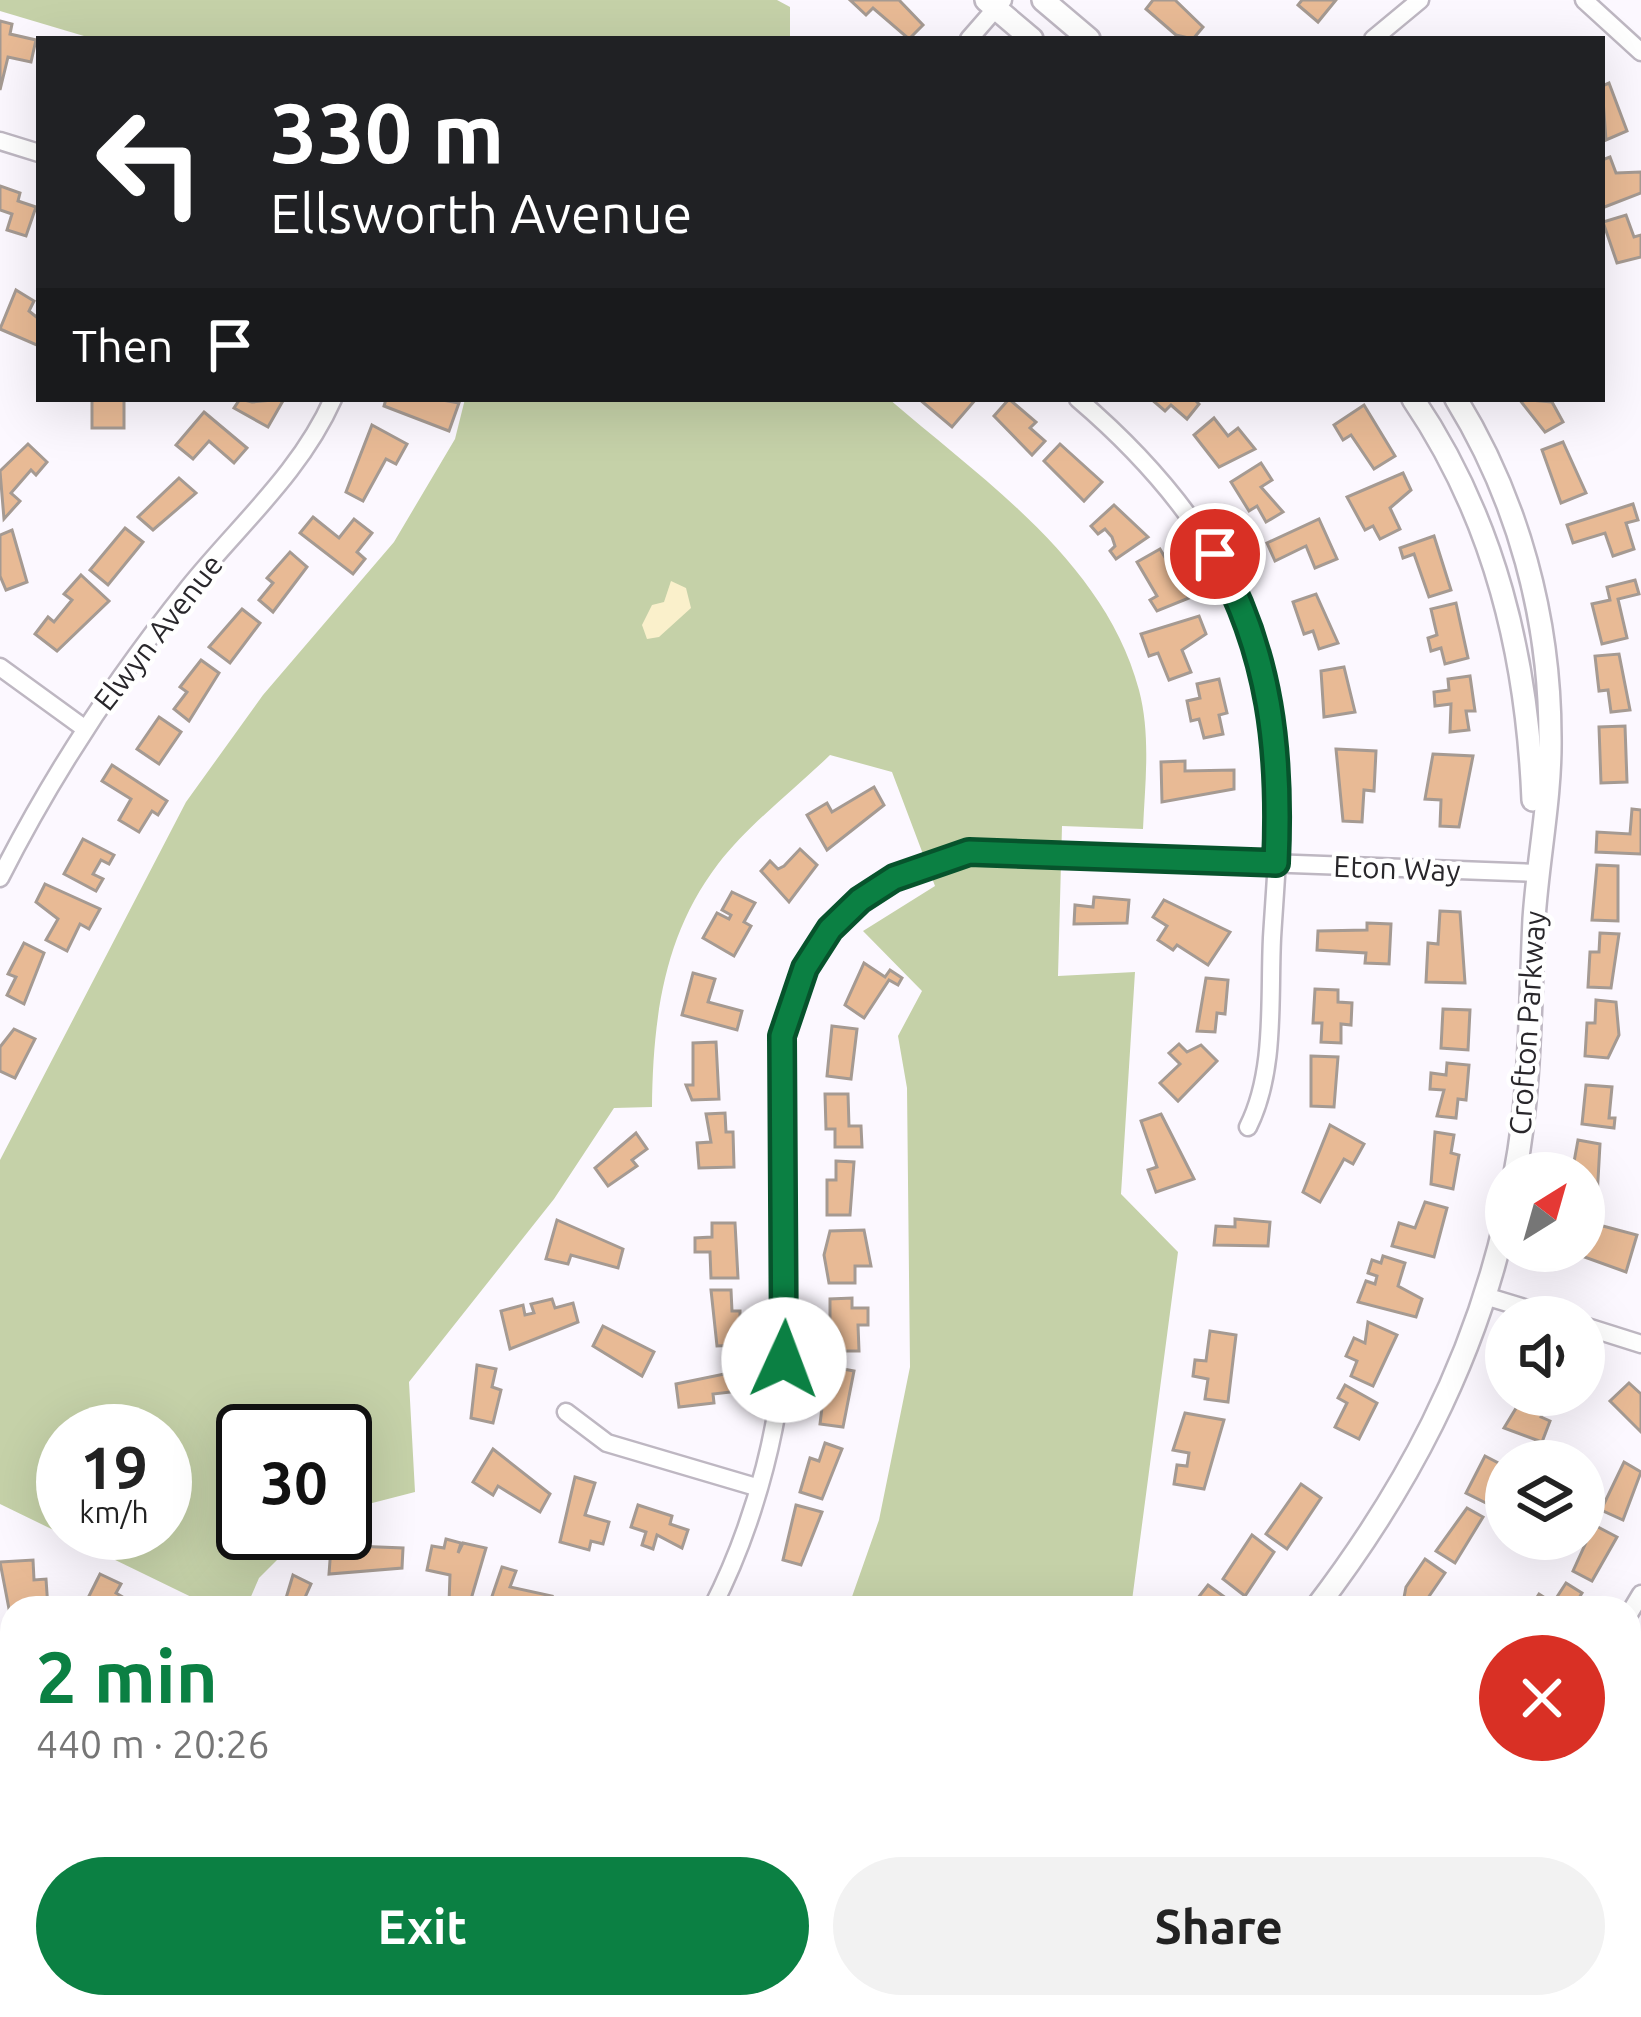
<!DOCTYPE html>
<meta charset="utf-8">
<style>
body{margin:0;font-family:Ubuntu,sans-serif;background:#f2f2f2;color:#222;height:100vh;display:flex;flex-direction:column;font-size:45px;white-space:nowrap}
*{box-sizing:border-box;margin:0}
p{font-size:39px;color:#767676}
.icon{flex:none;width:66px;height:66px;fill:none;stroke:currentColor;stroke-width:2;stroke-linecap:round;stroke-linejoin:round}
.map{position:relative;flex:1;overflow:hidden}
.side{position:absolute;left:0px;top:1596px;width:1641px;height:423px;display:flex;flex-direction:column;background:#fff;border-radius:36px 36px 0 0;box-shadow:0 12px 48px #0002}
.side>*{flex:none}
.hud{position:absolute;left:36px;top:36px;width:1569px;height:366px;border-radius:0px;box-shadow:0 12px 48px #0002;background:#202124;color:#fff;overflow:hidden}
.needle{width:78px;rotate:37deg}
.controls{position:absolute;left:1485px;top:1152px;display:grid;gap:24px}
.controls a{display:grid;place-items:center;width:120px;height:120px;border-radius:50%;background:#fff;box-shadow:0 12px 48px #0002;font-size:60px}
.speed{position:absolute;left:36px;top:1404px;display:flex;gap:24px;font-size:60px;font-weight:700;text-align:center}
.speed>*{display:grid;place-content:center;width:156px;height:156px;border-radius:50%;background:#fff;box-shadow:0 12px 48px #0002;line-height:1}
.speed small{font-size:30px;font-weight:400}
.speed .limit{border:6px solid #111;border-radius:18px;background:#fff;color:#111}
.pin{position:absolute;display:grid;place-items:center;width:102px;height:102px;color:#fff;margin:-51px;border:6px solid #fff;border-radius:50%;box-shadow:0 3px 12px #0007}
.me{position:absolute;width:132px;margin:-66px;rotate:2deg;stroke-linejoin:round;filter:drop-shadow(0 0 9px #0008)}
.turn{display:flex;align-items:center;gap:42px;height:252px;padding:0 36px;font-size:54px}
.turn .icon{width:156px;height:156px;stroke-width:2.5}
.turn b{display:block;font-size:84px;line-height:102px}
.then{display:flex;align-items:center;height:114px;padding:0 36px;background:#0003;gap:24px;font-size:45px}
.round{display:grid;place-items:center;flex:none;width:126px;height:126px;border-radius:63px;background:#f2f2f2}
.headline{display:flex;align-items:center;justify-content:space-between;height:204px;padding:0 36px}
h1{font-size:72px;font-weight:700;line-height:90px;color:#0b8043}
.cta{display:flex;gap:24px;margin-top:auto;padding:24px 36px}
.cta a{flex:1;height:138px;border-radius:72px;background:#0b8043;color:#fff;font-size:48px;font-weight:700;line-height:138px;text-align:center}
.cta a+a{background:#f2f2f2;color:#222}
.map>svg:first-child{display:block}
.green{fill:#c5d1a8;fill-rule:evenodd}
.sand{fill:#faf0cb}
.building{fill:#e8ba95;stroke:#a59a92;stroke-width:3}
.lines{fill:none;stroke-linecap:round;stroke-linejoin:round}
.minor-casing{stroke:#beb7c2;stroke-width:21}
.tertiary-casing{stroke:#beb7c2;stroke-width:26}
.minor{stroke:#fff;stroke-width:16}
.tertiary{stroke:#fff;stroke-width:21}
.route-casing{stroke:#07532c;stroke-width:30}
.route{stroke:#0b8043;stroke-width:21}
.labels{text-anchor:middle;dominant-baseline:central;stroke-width:9;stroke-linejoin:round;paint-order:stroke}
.street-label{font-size:30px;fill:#29272b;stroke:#fff}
</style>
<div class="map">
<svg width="1641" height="2017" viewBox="0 0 1641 2017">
<rect width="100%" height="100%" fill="#fcf8ff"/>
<g class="green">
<path d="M0,0H777L790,7V39H94L0,11Z"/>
<path d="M465,399H889C984,481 1105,562 1139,690C1151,735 1145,784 1143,829L1062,826L1058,976L1135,972L1121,1194L1178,1252L1131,1608H848L879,1520L910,1367L907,1088L898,1036L922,991L863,931L935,886L892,772L830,755C794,790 749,824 718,864C663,936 653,1020 652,1107L614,1108L554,1199L409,1382L415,1492L345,1510V1431H243V1533H304L259,1578L246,1608H214L0,1504V1160L186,802L263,695L394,542L455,439ZM63,1431H165V1533H63Z"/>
<path d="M0,1904L12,1909V2007H211L232,2017H0Z"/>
<path d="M631,2007H887L883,2017H625Z"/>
</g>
<path class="sand" d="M671,581L686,588L691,608L659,637L647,639L642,625L652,605L664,602Z"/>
<g class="building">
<path d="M850,0H899L923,25L909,39L873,8L866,15Z"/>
<path d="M1153,0H1175L1203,27L1193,39L1176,35L1146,9Z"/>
<path d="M1302,0H1336L1318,22L1298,5Z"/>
<path d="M0,21L12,24L10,34L36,40L31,62L8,57L0,90Z"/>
<path d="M1609,83L1627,131L1606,140L1602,86Z"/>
<path d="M1610,157L1616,173L1641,172V193L1602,208V160Z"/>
<path d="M0,186L20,193L18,201L36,207L26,236L7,230L12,214L0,210Z"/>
<path d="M1626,215L1634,237L1641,235V257L1617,263L1603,222Z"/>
<path d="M16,290L34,301L29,311L39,319V346L0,329Z"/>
<rect x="92" y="399" width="32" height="29"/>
<path d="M240,399L252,402L284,399L268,427L234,408Z"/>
<path d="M386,399H437L459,403L449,431L384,406Z"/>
<path d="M919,399H976L952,427Z"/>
<path d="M1009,399L1036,422L1030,428L1045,441L1032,455L994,416Z"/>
<path d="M1151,399H1194L1199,404L1187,419L1171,405L1165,411Z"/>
<path d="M1519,399L1552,402L1563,422L1545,432Z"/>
<path d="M1364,405L1395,456L1374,469L1351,435L1343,440L1334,425Z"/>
<path d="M204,412L247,448L234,463L209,441L193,459L176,445Z"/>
<path d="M1214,418L1228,436L1238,428L1255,449L1219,467L1194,435Z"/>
<path d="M372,425L407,444L396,464L386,459L363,501L346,492Z"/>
<path d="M1563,442L1586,493L1561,503L1542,450Z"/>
<path d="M28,444L47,462L36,475L31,470L11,493L20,501L4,519L0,471Z"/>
<path d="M1060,444L1102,482L1084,501L1044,461Z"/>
<path d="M1261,463L1272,480L1261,487L1283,512L1266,522L1257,506L1249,511L1231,482Z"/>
<path d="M1403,473L1411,490L1390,508L1400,529L1380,539L1373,526L1365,530L1347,497Z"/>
<path d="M179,478L196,493L153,530L138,517Z"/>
<path d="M1633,504L1638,520L1626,523L1634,549L1613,556L1605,533L1573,543L1567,525Z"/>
<path d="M1114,505L1148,537L1116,559L1110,551L1115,546L1112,537L1105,529L1098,534L1091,526Z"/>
<path d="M313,517L339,538L354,519L372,533L357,552L365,559L353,574L300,533Z"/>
<path d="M1319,519L1337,559L1315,568L1306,546L1275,561L1267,543Z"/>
<path d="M125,528L143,542L108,585L90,570Z"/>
<path d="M12,530L27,582L6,590L0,576V535Z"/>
<path d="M1434,536L1451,590L1429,597L1414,554L1403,558L1400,548Z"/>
<path d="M1160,549L1189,598L1157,611L1150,600L1157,596L1137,562Z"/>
<path d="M290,552L307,567L273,612L259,600L273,583L267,578Z"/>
<path d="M81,575L109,601L57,651L35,634L48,617L54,622L72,600L64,594Z"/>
<path d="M1635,580L1639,594L1618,599L1627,638L1602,644L1592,604L1610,600L1607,587Z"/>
<path d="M1316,594L1338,643L1319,649L1313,631L1304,634L1293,602Z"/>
<path d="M1456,603L1468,658L1445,664L1441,648L1431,651L1428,638L1437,635L1431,609Z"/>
<path d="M242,609L260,623L230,663L209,647Z"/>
<path d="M1199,616L1206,634L1182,650L1191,672L1169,680L1158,653L1149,656L1141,634Z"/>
<path d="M1619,654L1630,710L1611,712L1608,690L1599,691L1595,656Z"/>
<path d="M201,660L219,673L189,721L174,709L187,692L180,687Z"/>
<path d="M1344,667L1355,712L1324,717L1321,671Z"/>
<path d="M1470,676L1475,711H1466L1469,730L1450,732L1451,704L1435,706L1434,692L1449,690L1448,679Z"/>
<path d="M1219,679L1227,713L1219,715L1223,734L1204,738L1199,719L1191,721L1187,701L1200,698L1197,684Z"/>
<path d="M159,717L181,732L159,764L137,749Z"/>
<path d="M1625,726L1627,782L1601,783L1599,727Z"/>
<path d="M1336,749L1376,751L1374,791L1364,790L1362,822L1343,821Z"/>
<path d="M1433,754L1473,756L1459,827L1440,826L1441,800L1425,799Z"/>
<path d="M1185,761V771L1234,770V789L1162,802L1161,762Z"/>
<path d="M112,765L167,801L158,815L152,811L139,832L119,820L131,799L102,781Z"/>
<path d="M874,787L884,805L827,850L807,815L827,803L832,812Z"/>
<path d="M1632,809L1641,810V854L1596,852L1597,832L1630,834Z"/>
<path d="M83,839L114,855L109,864L101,860L93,874L103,879L96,891L64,874Z"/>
<path d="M800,849L817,865L789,902L761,871L770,861L778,869L784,866Z"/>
<path d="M1597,865L1618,866V921L1592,920Z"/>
<path d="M45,884L100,909L89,929L80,924L67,951L46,940L58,919L36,902Z"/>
<path d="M732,892L755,903L744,922L751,926L734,956L703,938L717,913L729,919L731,915L722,910Z"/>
<path d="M1094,897L1129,900L1127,923L1074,924L1075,905L1093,907Z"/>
<path d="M1164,900L1230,932L1208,965L1177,945L1173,950L1158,940L1167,926L1153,917Z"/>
<path d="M1440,911L1460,912L1465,983L1426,982L1428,943L1438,944Z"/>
<path d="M1367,923L1391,924L1389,964L1365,963L1366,953L1317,950L1318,931L1367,930Z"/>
<path d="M1600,933L1619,934L1611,988L1588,987L1590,952H1599Z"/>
<path d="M24,943L44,953L24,1004L7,995L16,977L8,974Z"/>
<path d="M864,963L885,977L890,970L902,978L898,985L889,980L864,1018L845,1005Z"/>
<path d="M693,973L715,979L708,1002L742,1011L737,1030L682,1015Z"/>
<path d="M1206,978L1228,980L1225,1014L1217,1013L1215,1032L1197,1031Z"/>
<path d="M1315,989L1338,990V1002L1352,1003L1351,1025L1341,1024V1043L1321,1042L1322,1023H1313Z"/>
<path d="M1596,1000L1616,1002L1619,1035L1608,1058L1585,1056L1587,1023H1595Z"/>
<path d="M1443,1009L1470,1010L1468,1050L1441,1048Z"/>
<path d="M832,1026L857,1029L851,1079L827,1076Z"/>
<path d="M14,1029L35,1039L15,1078L0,1071V1047Z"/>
<path d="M716,1042L719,1099L692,1100L686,1085H693V1043Z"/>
<path d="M1179,1044L1187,1052L1201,1045L1217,1061L1178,1101L1160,1083L1180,1064L1169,1053Z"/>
<path d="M1311,1056L1338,1057L1334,1107L1311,1106Z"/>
<path d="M1447,1063L1469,1065L1466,1100L1458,1099L1456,1118L1437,1116L1444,1090L1430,1089L1431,1073L1446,1075Z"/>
<path d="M1586,1085L1612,1087L1609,1118H1615L1614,1128L1582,1124Z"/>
<path d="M825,1094H848L849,1126H861L862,1147H835V1129H826Z"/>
<path d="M725,1113L726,1132H733L734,1167L699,1168L697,1143L711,1142L706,1114Z"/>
<path d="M1161,1114L1194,1179L1156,1192L1148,1170L1157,1167L1141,1121Z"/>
<path d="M1330,1125L1364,1144L1353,1164L1344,1159L1320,1202L1303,1192Z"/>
<path d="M1435,1132L1454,1135L1451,1153L1459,1155L1453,1189L1431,1184Z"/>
<path d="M636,1133L647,1149L632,1160L637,1166L608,1186L595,1168Z"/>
<path d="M1578,1140L1600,1144L1597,1198L1584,1196V1173H1572Z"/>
<path d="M836,1161L854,1162L850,1215H827V1180H836Z"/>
<path d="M1425,1202L1447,1208L1434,1257L1392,1246L1399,1223L1415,1228Z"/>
<path d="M1235,1219L1270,1222L1268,1246L1214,1245L1216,1226L1235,1227Z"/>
<path d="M557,1220L623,1249L618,1268L571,1255L568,1264L546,1259Z"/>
<path d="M1584,1221L1637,1235L1626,1272L1576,1254L1584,1251Z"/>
<path d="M712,1223H735L738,1278H711L710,1252H695V1238L712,1237Z"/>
<path d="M864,1230L871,1266H855V1283H829L824,1255L830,1231Z"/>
<path d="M1383,1256L1405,1263L1398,1286L1422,1299L1416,1317L1358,1302L1366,1281L1375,1284L1377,1276L1368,1273L1372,1260L1381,1263Z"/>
<path d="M711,1290H731L732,1311H740V1345L717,1346Z"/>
<path d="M852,1298V1308H868V1325H858L859,1351H839V1333H830V1299Z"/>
<path d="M552,1299L555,1308L573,1303L578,1322L510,1349L501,1311L523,1305L525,1315L534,1313L531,1304Z"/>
<path d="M1368,1322L1397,1335L1373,1386L1351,1376L1357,1361L1346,1356L1354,1338L1365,1343Z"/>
<path d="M603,1326L654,1352L642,1376L593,1346Z"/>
<path d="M1210,1331L1236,1335L1228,1402L1205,1399L1208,1379L1193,1376L1195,1360L1206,1361Z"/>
<path d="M477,1365L496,1369L492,1387L501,1390L493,1423L471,1418Z"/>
<path d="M827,1366L854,1371L843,1427L820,1424Z"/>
<path d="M729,1373L731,1392L713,1394L714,1403L679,1407L676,1384Z"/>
<path d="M1629,1383L1641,1394V1432L1610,1401Z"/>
<path d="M1345,1385L1377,1403L1359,1439L1335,1427L1347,1403L1338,1398Z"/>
<path d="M1524,1395H1559L1555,1406L1546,1403L1541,1417L1550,1421L1542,1442L1504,1428Z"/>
<path d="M1185,1413L1224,1420L1204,1489L1174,1484L1177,1465L1187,1466L1189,1453L1173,1450Z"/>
<path d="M825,1443L842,1449L822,1499L800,1492L810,1458L819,1461Z"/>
<path d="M493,1449L550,1494L540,1512L498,1486L493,1495L473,1482Z"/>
<path d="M1485,1456L1506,1467L1490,1505L1466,1493Z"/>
<path d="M1624,1462L1641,1472L1623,1520L1601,1510Z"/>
<path d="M575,1477L595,1483L585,1515L609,1522L603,1544L591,1541L589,1550L560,1542Z"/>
<path d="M1301,1484L1321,1498L1287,1549L1266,1534Z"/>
<path d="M638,1505L672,1516L670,1524L688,1530L682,1548L657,1535L653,1549L642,1545L646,1532L631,1527Z"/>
<path d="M796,1505L822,1512L801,1565L783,1560Z"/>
<path d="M1467,1508L1483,1517L1455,1563L1436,1551Z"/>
<path d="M1594,1525L1617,1537L1592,1581L1573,1571Z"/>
<path d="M332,1534L355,1535L354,1546L403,1548L402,1568L329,1574Z"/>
<path d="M1252,1535L1274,1552L1245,1596L1223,1579Z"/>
<path d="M446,1539L461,1543L458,1553L463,1543L486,1548L469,1606L449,1602L450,1575L427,1570L432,1546L444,1548Z"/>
<path d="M1425,1559L1445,1573L1421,1608H1402L1406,1587Z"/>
<path d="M33,1560L34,1580L46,1579L48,1608H12L10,1614L0,1562Z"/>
<path d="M502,1567L516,1571L510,1587L552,1596L548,1608L489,1605Z"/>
<path d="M100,1574L121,1584L116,1593L141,1608H83Z"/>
<path d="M293,1575L311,1584L303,1602L308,1608H283Z"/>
<path d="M1566,1583L1582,1593L1573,1608H1530L1539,1594L1553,1603Z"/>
<path d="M1208,1585L1230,1601L1225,1608H1190Z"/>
<path d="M1632,1705L1641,1712V1733L1629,1750Z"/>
<path d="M3,1817L12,1821V1858L5,1865L0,1860Z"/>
<path d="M1641,1862V1927L1629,1921V1875Z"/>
<path d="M294,2007H338L351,2015L289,2017Z"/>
<path d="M483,2007L486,2017H445L442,2009Z"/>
<path d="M553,2007L555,2017H506L502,2008Z"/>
<path d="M1424,2007H1483L1481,2017H1453Z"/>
</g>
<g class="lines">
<defs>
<g id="minor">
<path d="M1584,0L1641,52"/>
<path d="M969,39L1003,0"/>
<path d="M1373,39L1420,0"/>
<path d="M0,141L39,153"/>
<path d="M1078,399C1181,487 1263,598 1276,737C1283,804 1276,872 1272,938C1269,1000 1276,1071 1248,1127"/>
<path d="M0,667L84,728"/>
<path d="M0,878C53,773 115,679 189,587C239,525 300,473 333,399"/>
<path d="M1485,1296L1554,1317"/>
<path d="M1584,1326L1641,1344"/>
<path d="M566,1412L607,1443L756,1487"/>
<path d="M712,1608C756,1522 784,1415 786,1319C789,1125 723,916 969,852L1537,873"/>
<path d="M1629,1614L1641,1594"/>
<path d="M0,1765L12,1771"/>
<path d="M1381,2017L1383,2007"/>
</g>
<g id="tertiary">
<path d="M986,0L1032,39"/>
<path d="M1043,0L1089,39"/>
<path d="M1413,399C1495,520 1527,656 1533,800"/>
<path d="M1456,399C1518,500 1550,618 1550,737C1551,797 1538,858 1534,919C1530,1003 1531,1090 1515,1173"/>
<path d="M1316,1608C1406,1490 1473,1364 1506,1218"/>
<path d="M1047,2017L1051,2007"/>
</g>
</defs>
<use href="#minor" class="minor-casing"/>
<use href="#tertiary" class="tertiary-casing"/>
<use href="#minor" class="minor"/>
<use href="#tertiary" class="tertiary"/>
</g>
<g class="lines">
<defs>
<path id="route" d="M784,1360L782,1036L805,968L830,929L860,900L894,878L969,852L1276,863C1281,752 1271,653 1215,554"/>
</defs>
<use href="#route" class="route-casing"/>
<use href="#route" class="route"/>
</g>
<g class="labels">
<g class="street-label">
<text transform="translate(158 632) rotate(-52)">Elwyn Avenue</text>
<text transform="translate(1397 868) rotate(2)">Eton Way</text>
<text transform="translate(1527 1023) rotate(-86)">Crofton Parkway</text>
</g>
</g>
</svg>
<div class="controls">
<a><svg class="needle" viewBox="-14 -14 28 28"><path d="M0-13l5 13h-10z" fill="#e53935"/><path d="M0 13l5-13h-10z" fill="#767676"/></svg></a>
<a><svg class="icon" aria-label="sound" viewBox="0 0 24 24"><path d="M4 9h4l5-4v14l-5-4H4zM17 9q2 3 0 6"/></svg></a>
<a><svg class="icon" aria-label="layers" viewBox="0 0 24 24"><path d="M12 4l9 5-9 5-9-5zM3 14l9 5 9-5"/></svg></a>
</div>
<div class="speed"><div>19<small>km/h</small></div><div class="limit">30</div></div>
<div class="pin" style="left:1215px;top:554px;background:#d93025"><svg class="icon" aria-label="arrive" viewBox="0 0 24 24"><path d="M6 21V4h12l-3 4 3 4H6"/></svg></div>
<svg class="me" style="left:784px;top:1360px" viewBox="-20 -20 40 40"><circle r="19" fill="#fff"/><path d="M0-13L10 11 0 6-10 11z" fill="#0b8043"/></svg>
<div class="hud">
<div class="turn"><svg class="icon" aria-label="left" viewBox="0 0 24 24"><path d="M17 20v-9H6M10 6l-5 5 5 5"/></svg><div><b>330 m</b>Ellsworth Avenue</div></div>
<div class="then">Then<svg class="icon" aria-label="arrive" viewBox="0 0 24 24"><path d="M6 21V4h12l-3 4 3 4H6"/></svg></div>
</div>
<section class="side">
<div class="headline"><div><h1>2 min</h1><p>440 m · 20:26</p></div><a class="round" style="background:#d93025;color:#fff"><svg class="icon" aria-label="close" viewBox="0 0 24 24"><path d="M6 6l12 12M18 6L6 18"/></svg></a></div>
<div class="cta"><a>Exit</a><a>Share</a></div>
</section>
</div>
